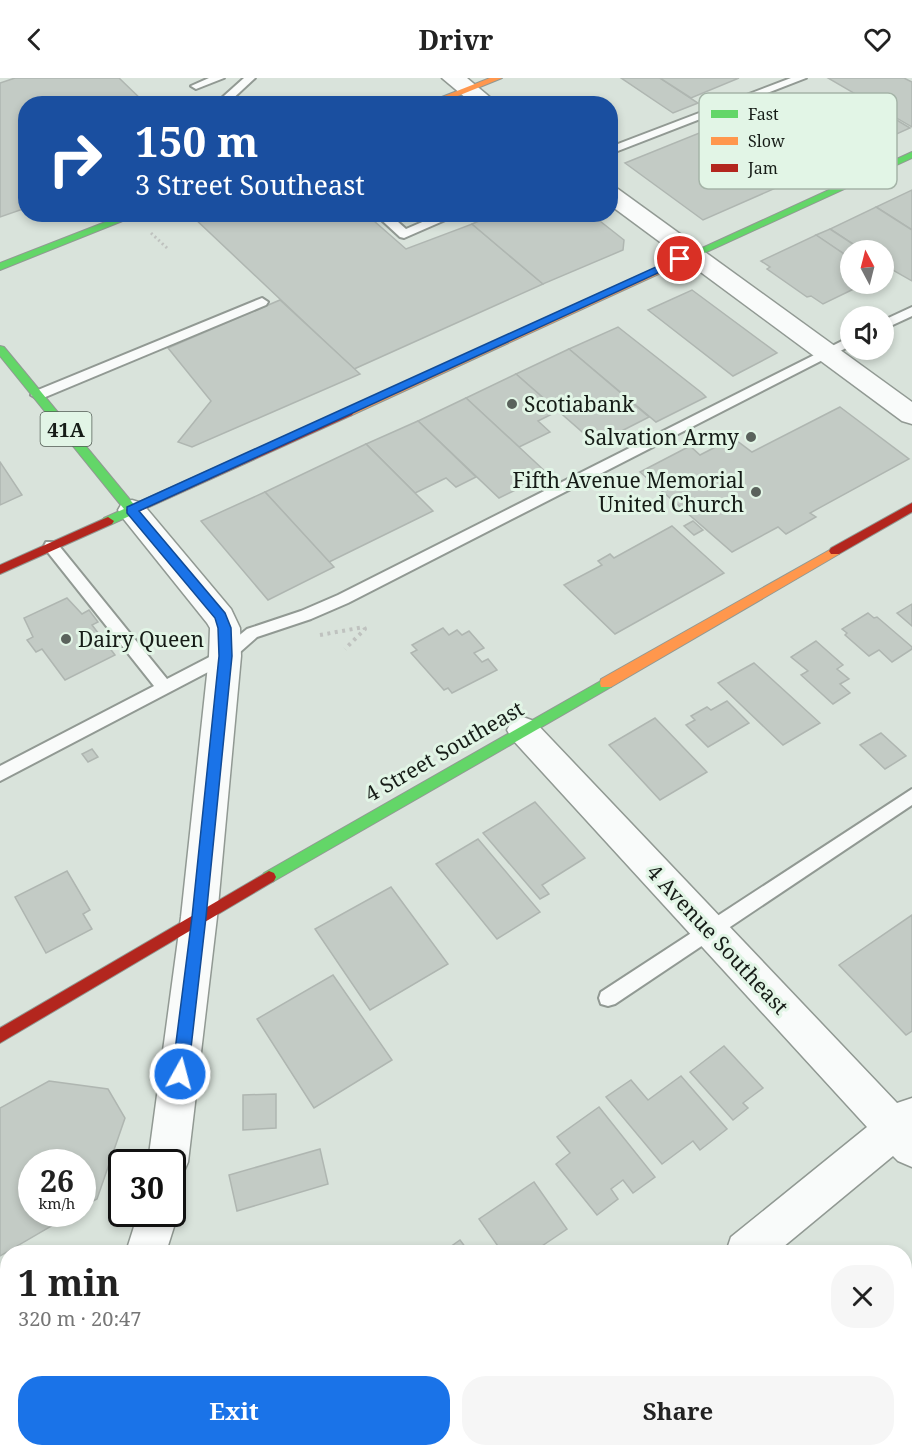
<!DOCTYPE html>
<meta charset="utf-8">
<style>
body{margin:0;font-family:"Noto Serif",serif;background:#f6f6f6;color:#222;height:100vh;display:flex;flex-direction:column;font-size:22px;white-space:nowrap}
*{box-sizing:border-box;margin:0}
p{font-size:20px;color:#767676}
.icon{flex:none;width:33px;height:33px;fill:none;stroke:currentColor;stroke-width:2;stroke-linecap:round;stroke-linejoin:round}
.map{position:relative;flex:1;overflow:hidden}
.sheet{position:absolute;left:0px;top:1167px;width:912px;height:212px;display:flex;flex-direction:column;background:#fff;border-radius:24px 24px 0 0;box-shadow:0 3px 9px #0003}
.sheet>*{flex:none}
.top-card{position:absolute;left:18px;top:18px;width:600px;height:126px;border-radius:24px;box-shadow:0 3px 9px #0003;background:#1a4fa0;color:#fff;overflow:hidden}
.needle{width:39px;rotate:353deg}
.fabs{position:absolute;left:840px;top:162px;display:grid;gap:12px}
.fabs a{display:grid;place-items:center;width:54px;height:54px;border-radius:50%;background:#fff;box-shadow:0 3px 9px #0003;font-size:30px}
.speed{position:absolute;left:18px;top:1071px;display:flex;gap:12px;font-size:30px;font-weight:700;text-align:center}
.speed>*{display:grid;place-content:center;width:78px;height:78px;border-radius:50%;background:#fff;box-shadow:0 3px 9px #0003;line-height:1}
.speed small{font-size:15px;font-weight:400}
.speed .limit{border:3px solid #111;border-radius:9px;background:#fff;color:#111}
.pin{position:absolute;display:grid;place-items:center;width:51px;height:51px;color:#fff;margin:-26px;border:3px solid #fff;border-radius:50%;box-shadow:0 2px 6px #0007}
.me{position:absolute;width:66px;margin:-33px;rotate:7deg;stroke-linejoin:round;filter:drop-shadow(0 0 4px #0008)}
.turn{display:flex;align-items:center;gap:21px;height:126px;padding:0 18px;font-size:27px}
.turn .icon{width:78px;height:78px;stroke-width:2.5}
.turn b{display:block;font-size:42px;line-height:51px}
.round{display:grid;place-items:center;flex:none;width:63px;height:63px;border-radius:24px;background:#f6f6f6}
.headline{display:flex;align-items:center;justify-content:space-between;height:102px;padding:0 18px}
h1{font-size:36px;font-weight:700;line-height:45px}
.button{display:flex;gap:12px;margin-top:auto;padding:12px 18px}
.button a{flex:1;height:69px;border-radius:24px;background:#1a73e8;color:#fff;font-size:24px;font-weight:700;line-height:69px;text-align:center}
.button a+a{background:#f6f6f6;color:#222}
header{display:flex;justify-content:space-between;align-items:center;height:78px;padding:0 18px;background:#fff;font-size:27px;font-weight:700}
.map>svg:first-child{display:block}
.building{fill:#c3cbc5;stroke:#afb6b1;stroke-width:1.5}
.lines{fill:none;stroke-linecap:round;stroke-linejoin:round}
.lane-casing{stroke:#919993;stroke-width:4}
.street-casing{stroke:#919993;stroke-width:3}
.fast-casing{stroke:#919993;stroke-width:2}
.slow-casing{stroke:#919993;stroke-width:2}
.jam-casing{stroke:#919993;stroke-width:2}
.path-far1{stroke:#bfc2bf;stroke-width:3;stroke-dasharray:2 3;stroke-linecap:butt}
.path{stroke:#bfc2bf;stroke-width:4;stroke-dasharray:3 4.5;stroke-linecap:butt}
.lane{fill:#f9fbfa;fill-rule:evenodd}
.street{fill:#f9fbfa;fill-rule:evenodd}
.fast{fill:#63d668;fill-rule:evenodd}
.slow{fill:#ff974d;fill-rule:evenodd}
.jam{fill:#b3261e;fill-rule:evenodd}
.route{fill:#1a73e8;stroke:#114b97;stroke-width:1.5}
.poi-dot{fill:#5a625c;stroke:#e2f5e6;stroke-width:2}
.labels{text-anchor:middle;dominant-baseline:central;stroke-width:6;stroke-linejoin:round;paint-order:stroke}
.shield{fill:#e2f5e6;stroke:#535d55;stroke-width:1.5}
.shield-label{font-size:20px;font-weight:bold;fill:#161c17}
.poi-label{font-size:21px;fill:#161c17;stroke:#e2f5e6;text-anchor:start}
.street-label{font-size:21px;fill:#161c17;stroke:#e2f5e6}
.key{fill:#e2f5e6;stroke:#a5b4a8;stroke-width:1.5}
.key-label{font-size:16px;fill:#161c17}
</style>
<header><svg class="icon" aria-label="back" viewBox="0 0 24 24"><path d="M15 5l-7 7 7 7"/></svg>Drivr<svg class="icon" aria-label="heart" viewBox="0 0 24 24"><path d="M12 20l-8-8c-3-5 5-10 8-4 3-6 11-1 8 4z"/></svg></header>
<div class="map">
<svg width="912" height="1378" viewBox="0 0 912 1378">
<rect width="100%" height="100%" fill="#d9e3db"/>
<g class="building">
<path d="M15,0H119L146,26H26V130L0,139V5Z"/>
<path d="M621,0H660L698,25L673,35Z"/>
<path d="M660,0H739L691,20Z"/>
<path d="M828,0H904L912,4V49Z"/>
<path d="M865,23L910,50L881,63L872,62L855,51L853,46L836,35Z"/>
<path d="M724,45L803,98L703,142L625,85Z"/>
<path d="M912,112V152L876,129Z"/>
<path d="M876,129L912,152V203L884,187V172H862L830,151Z"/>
<path d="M197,136H366L406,171L472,146L543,206L354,291L192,138Z"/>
<path d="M495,136H591L624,162L623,172L543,206L472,146Z"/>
<path d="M830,151L862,172H850V180L816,157Z"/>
<path d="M816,157L850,180V206H864L823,226L811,218L807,219L767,191L770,189L761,183Z"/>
<path d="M692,212L777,275L733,298L648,232Z"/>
<path d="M280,222L360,296L192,369L178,364L211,323L168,270Z"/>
<path d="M618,249L702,315L706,319L656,344L569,271Z"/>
<path d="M569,271L649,339L596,366L516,296Z"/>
<path d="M516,296L558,333L538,343L550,354L519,369L466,320Z"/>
<path d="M466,320L519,369L548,396L499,420L418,343Z"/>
<path d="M840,329L909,381L810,435L816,439L786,456L778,449L732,474L640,394L690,368L700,377L733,360L752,374Z"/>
<path d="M418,343L476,399L456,409L446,400L415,415L366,366Z"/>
<path d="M366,366L433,433L329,484L265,414Z"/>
<path d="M0,384L22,417L0,427Z"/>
<path d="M265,414L334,489L268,522L201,443Z"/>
<path d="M693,443L703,452L694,457L684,448Z"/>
<path d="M672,448L724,495L615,556L564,507L602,487L598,483L610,476L614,480Z"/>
<path d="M67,520L82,536L89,532L98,544L92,547L115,577L65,602L42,571L36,574L27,562L33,559L24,540Z"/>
<path d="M912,526V548L897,535Z"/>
<path d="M868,535L874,540L877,539L912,569V571L892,584L879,572L869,578L845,557L847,555L842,551Z"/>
<path d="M443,550L449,557L457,552L462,557L469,553L484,570L474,575L482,584L488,581L497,592L452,615L448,610L444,612L411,575L417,572L412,567Z"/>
<path d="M816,563L843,587L837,591L849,601L840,606L850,615L833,626L801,597L808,593L791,579Z"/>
<path d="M754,585L820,645L783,667L718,605Z"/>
<path d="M727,623L749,645L708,669L686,647L695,642L691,638L707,629L711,632Z"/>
<path d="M655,640L707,694L660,722L609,667Z"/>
<path d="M881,655L906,678L885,691L860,667Z"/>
<path d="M92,671L98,679L88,684L82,676Z"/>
<path d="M535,724L585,780L542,807L549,816L540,821L483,755Z"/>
<path d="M478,761L540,834L497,861L436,786Z"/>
<path d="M67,793L90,832L83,836L92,851L46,875L15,819Z"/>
<path d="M391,809L448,886L370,932L315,851Z"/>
<path d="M912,837V953L906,957L839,887Z"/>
<path d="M333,897L392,982L314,1030L257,941Z"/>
<path d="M724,968L763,1010L743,1025L748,1030L733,1042L690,994Z"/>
<path d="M681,998L727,1051L700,1072L693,1063L662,1086L606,1019L631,1002L648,1022Z"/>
<path d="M49,1003L108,1011L125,1040L97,1121L82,1129V1084H32V1136H72L0,1178V1030Z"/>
<path d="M276,1016V1050L243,1052V1017Z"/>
<path d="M599,1029L655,1099L633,1115L623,1102L611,1111L618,1121L597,1137L556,1086L570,1075L557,1059Z"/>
<path d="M320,1071L328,1106L237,1133L229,1097Z"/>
<path d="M534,1104L567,1151L533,1174H502L479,1141Z"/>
<path d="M460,1162L469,1174H443Z"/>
</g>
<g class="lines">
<defs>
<g id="lane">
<path d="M209,0H224L196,11L191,8Z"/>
<path d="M244,0H255L227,26H215Z"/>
<path d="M791,0H806L610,76V69Z"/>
<path d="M375,136H389L406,151L441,136H459L404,160L400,159Z"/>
<path d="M262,220L268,224L266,227L43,320L38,321L31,317L33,314Z"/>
<path d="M912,229V238L884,251V242Z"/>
<path d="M850,259V268L348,525L311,541L257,559L231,582L0,703V688L154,608L46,472L44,468L46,464H56L167,601L219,574L247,551L301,533L338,517Z"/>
<path d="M912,711V727L615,926L608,928L601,926L599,920L601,914Z"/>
</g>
<g id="street">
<path d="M442,0H467L498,26H473Z"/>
<path d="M610,109L618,111L912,324V346L902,343L610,127Z"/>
<path d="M132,422L142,425L231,531L240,550L241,578L217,839L188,1084L182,1098L172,1101V1084H148L181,839L209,578L210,550L207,545L122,439L118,432L122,425Z"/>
<path d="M523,639L534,643L897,1025L912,1020V1089L898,1083L893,1078L777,1174H726L731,1159L867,1049L512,661L507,652L512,643Z"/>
<path d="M172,1122L178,1136L166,1174H126L138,1136H172Z"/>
<path d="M33,1371H78L75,1378H30Z"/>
<path d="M477,1371H527L524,1378H474Z"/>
</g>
<g id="fast">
<path d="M912,74V80L676,188H668L667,186Z"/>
<path d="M126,136H140L0,192V185Z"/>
<path d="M0,268L4,269L136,429L138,432L136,435L112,446H104L102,443L104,440L124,431L0,278Z"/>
<path d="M606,600L611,601L612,605L611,609L274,803L269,805L264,803L262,799L264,795Z"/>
</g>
<g id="slow">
<path d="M490,0H502L438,26H424Z"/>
<path d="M672,183L677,186L676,188L352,337L348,338L342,334Z"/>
<path d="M835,469L841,473L839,476L611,609H601L600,605L601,601Z"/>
</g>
<g id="jam">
<path d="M348,330L354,334L352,337L136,435H128L126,432L128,429Z"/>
<path d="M912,425V434L839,476H831L829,473L831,470Z"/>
<path d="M108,439L114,443L112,446L0,496V487Z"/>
<path d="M269,793L274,795L276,799L274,803L0,965V950Z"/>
</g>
</defs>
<use href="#lane" class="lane-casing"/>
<use href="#street" class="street-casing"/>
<use href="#fast" class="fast-casing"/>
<use href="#slow" class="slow-casing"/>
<use href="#jam" class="jam-casing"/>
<path class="path-far1" d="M151,155L167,170"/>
<path class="path" d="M320,557L364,549L365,551L345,571"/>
<use href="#lane" class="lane"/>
<use href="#street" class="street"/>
<use href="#fast" class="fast"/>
<use href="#slow" class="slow"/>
<use href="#jam" class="jam"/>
</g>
<path class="route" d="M680,178L685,181L684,183L139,433L225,535L231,550L232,578L206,839L188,996L186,1002L180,1004L174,1002L172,996L192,839L219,578L218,550L215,540L127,435V429Z"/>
<g class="poi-dot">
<circle cx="512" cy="326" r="6"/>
<circle cx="751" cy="359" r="6"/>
<circle cx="756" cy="414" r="6"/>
<circle cx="66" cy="561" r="6"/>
</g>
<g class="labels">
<rect class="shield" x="40.5" y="334" width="51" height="34" rx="4.5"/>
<g class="shield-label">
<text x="66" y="351">41A</text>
</g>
<g class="poi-label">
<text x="524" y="326">Scotiabank</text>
<text x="739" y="359" text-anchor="end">Salvation Army</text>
<text x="744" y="402" text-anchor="end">Fifth Avenue Memorial<tspan x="744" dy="24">United Church</tspan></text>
<text x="78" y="561">Dairy Queen</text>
</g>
<g class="street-label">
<text transform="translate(444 673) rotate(-30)">4 Street Southeast</text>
<text transform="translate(718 861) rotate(47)">4 Avenue Southeast</text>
</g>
</g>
<rect x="699" y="15" width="198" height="96" rx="9" class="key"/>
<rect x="711" y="32" width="27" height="8" fill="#63d668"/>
<rect x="711" y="59" width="27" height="8" fill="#ff974d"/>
<rect x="711" y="86" width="27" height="8" fill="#b3261e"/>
<g class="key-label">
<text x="748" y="42">Fast</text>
<text x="748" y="69">Slow</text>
<text x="748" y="96">Jam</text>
</g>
</svg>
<div class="fabs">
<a><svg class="needle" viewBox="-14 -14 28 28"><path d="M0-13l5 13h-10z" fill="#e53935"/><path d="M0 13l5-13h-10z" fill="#767676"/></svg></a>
<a><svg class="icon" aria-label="sound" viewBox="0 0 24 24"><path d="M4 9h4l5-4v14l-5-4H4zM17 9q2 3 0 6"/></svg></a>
</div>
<div class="speed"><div>26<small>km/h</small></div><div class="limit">30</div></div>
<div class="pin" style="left:680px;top:181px;background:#d93025"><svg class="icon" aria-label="arrive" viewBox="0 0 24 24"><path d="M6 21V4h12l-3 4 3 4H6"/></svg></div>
<svg class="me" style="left:180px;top:996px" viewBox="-20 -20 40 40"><circle r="17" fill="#1a73e8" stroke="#fff" stroke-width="3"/><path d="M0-11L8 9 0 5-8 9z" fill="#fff"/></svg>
<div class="top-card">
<div class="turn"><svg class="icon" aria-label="right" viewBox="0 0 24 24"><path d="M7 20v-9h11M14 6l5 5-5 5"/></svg><div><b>150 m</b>3 Street Southeast</div></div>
</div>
<section class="sheet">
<div class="headline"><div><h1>1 min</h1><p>320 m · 20:47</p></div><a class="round"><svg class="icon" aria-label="close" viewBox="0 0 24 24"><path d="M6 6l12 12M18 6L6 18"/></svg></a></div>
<div class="button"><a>Exit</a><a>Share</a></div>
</section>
</div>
